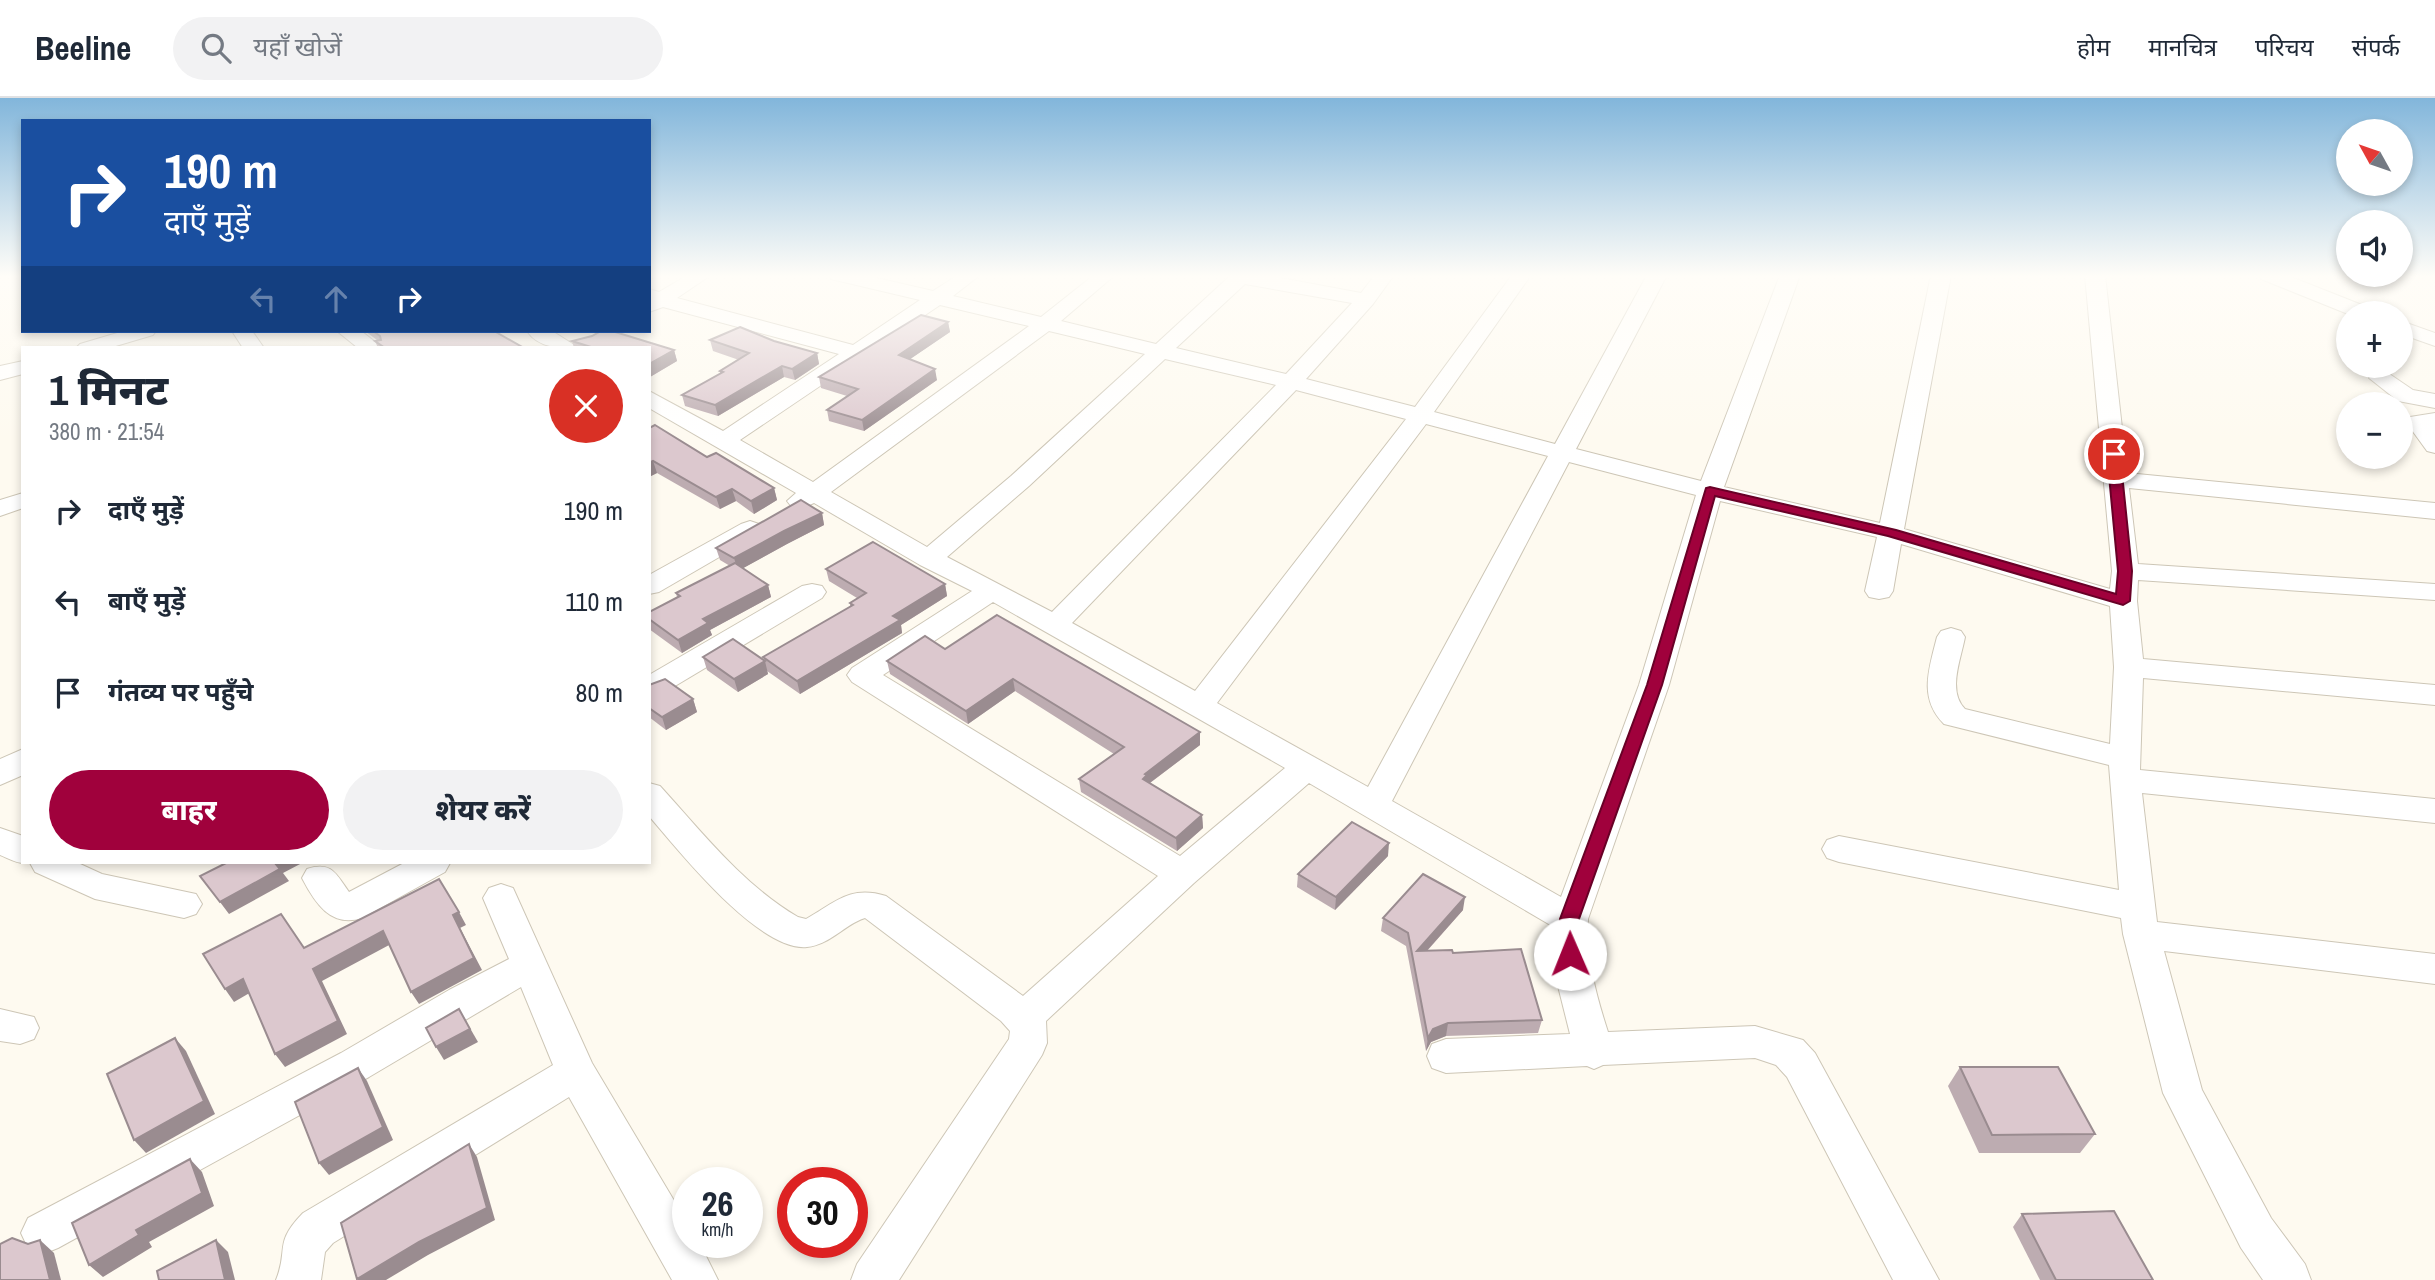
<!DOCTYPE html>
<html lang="hi">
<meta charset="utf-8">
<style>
body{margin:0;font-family:"Archivo Narrow","Noto Sans Devanagari",sans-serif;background:#f2f2f3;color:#1f2937;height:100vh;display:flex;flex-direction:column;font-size:26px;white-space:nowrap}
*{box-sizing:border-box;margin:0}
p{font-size:23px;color:#747a83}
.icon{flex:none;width:38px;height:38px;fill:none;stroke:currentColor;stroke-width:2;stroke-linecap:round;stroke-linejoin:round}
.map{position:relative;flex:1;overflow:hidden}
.details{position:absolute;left:21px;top:248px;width:630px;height:518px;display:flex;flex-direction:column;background:#fff;border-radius:0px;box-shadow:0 4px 10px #0003}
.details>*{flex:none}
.top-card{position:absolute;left:21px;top:21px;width:630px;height:214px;border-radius:0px;box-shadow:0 4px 10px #0003;background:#1a4fa0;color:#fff;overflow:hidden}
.needle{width:46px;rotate:310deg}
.buttons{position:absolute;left:2336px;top:21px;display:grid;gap:14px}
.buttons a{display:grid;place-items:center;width:77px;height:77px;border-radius:50%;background:#fff;box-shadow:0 4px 10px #0003;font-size:35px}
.speed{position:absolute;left:672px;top:1069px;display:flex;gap:14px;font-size:35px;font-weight:700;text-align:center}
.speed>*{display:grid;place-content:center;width:91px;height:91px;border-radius:50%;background:#fff;box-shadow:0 4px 10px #0003;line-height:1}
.speed small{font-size:18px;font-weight:400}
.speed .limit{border:10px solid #d22;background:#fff;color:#111}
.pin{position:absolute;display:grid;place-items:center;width:60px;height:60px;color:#fff;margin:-30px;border:4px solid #fff;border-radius:50%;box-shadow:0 2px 7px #0007}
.me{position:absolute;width:77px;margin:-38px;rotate:359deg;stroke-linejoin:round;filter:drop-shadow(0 0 5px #0008)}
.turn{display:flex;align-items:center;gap:24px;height:147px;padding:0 28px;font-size:32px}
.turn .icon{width:91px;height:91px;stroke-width:2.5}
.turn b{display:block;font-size:49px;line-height:60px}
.lanes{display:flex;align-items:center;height:66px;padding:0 28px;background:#0003;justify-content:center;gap:35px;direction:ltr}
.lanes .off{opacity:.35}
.round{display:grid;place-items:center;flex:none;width:74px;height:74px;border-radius:37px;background:#f2f2f3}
.head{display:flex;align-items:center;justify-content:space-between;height:119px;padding:0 28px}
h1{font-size:42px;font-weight:800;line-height:52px}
.action{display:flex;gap:14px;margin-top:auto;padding:14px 28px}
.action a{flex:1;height:80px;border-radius:42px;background:#a0013c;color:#fff;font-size:28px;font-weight:800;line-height:80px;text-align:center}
.action a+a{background:#f2f2f3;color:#1f2937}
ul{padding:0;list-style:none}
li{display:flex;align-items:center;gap:21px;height:91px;padding:0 28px}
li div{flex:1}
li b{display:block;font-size:26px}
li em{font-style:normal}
header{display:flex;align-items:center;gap:42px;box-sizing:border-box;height:98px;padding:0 35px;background:#fff;border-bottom:2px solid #e0e1e3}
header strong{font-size:33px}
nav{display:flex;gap:38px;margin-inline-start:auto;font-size:24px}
.search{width:490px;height:63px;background:#f2f2f3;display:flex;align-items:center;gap:18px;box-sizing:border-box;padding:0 24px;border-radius:38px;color:#747a83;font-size:26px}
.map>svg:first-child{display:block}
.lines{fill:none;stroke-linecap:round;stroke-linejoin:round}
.minor-casing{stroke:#cdc6b6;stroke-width:2}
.minor{fill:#fff;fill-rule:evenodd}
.wall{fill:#bdacb1}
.shaded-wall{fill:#9a8c90}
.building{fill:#dcc8ce;stroke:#9a8c90;stroke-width:2}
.route{fill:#a0013c;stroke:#680127;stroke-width:2}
</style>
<header>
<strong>Beeline</strong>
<div class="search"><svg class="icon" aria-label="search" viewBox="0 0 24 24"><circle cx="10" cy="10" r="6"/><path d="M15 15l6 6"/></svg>यहाँ खोजें</div>
<nav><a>होम</a><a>मानचित्र</a><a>परिचय</a><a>संपर्क</a></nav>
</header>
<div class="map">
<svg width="2435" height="1182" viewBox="0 0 2435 1182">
<rect width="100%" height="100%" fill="#fefaf0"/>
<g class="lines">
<defs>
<g id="minor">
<path d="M688,177H711L677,200L853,247L920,202L831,181L829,177H864L933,193L958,177H980L953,198L1041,219L1094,177H1115L1061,223L1156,246L1231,177H1264L1361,195L1375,177H1394L1373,206L1306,281L1415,309L1512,177H1531L1434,314L1555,346L1647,177H1667L1576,351L1701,383L1780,177H1800L1724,389L1880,425L1931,177H1951L1904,431L2110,491L2112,473L2085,177H2105L2127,375L2435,405V421L2129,390L2138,466L2435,486V502L2138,482L2137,503L2143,561L2435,587V607L2143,580L2140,672L2435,701V725L2142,695L2157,824L2435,856V886L2164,853L2202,992L2271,1120L2305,1166L2311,1182H2263L2241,1150L2163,995L2123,836L2121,820L1839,764L1827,760L1822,751L1827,742L1839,738L2119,792L2109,667L1944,626C1918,600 1929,571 1937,539L1941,533L1951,530L1961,533L1965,539C1961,561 1947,593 1965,611L2110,646L2114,569L2110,508L1901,446L1893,493L1889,499L1879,501L1869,499L1865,493L1877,439L1720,403L1669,587L1588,821C1586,860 1596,897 1608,934L1755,928L1803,942L1815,955L1939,1182H1893L1787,979L1776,967L1755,960L1603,967L1594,971L1587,968L1446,975L1432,970L1427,958L1432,946L1446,941L1570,936L1554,872L1552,828L1309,685L1194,785L1046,923L1047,945L1042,957L899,1182H851L857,1166L1009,941L1010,933L1001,923L865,820C845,826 830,847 807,849C759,854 679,753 649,718V685L660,688C702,734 744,788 798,819L806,821C836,804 850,787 886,798L1023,898L1158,778L852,584L847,577L852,570L972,493L920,467L814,405L800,411L791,408L787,403L796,395L649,310V293L723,333L839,256L663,209L649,214V191L659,194ZM1245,186L1352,205L1286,276L1176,250ZM940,207L1029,228L813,384L740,342ZM1049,233L1145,256L1011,378L927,449L831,394ZM1165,261L1276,287L1052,514L947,459L1029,388ZM1296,292L1406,321L1195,593L1072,525ZM1426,326L1548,358L1368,689L1217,605ZM1569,364L1696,397L1639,587L1561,799L1392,703ZM993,504L1285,670L1180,758L883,577Z"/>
<path d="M2259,177H2286L2372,211L2375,215L2348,216L2261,181Z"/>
<path d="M2401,223L2435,235V248L2401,236Z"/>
<path d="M124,233H156L153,237L109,250H76L80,246Z"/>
<path d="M232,233H252L264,250H243Z"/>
<path d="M337,233H361L383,250H358Z"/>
<path d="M527,233H552L579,250C561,251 538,250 527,233Z"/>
<path d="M23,263V276L0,282V268Z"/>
<path d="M2380,273L2388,275L2413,292L2435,296V310L2398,303L2369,280L2372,275Z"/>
<path d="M2435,315V355L2427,353L2406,324L2410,319Z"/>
<path d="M23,395V410L0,418V402Z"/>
<path d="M750,423L759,426L763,431L759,436L659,494L649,496V477L741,426Z"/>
<path d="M812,486L822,488L826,494L822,500L660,597L649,600V577L802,488Z"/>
<path d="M23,651V677L0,687V661Z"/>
<path d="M0,730L23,738V765H26C17,766 8,760 0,757Z"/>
<path d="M30,765H78L102,776L196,796L202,806L196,816L184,820L95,801L35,774Z"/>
<path d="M404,765H450L445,774L362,820C331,830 315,805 302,780L307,771C332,763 336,776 349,794Z"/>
<path d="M501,786L513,790L592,965L688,1126V1144H699L718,1182H672L569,999L333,1145L325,1154L321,1182H276C289,1150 273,1146 303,1115L553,967L521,889L369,979L58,1150L43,1156L28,1150L21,1135L28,1120L341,955L449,892L509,861L483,800L489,790Z"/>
<path d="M0,911L34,919L39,930L34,941L20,946L0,943Z"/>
</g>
</defs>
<use href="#minor" class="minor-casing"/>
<use href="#minor" class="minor"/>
</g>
<g class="wall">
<path d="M948,224L950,234L910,261L937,282L864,333L829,323L827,312L847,298L821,290L819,279Z"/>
<path d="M365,233H494L524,250H378L375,243L377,242Z"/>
<path d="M601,233H612L674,252L677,263L650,279L649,250H574L572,243L592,238Z"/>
<path d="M710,242L774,243L817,255L819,266L795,282L784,279L718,318L685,308L682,297L720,276V273L739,262L713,253Z"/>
<path d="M649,330L707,359L774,390L777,402L754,416L736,403L720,411L657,375L649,379Z"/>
<path d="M822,415L824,427L787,446L743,470L768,487L771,499L710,532L712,537L682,555L649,531V514L677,499L676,495L730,468L720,462L716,450Z"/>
<path d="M826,471L945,486L947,498L901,527L902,535L800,596L767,573L768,576L738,594L707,572L703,559L764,562L763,559L850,509V505L857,500L829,483Z"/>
<path d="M945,551L1200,647L1150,685L1202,717L1203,730L1177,753L1081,694L1079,681L1114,656L1015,593L968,626L890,576L887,563Z"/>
<path d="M649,587L693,601L697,614L666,632L649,619Z"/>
<path d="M1388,758L1335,812L1297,789L1298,776Z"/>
<path d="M1463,812L1427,853L1453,855L1542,922L1538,935L1446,938L1431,944L1426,953L1406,848L1381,833L1383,820Z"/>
<path d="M1960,969L2095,1036L2080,1055H1979L1948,988Z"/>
<path d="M2022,1116L2153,1182H2040L2013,1129Z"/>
</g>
<g class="shaded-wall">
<path d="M948,224L950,234L900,268L899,257Z"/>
<path d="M674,252L677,263L650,279L649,266Z"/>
<path d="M817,255L819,266L795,282L792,271Z"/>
<path d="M782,268L784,279L718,318L715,307Z"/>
<path d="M935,271L937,282L864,333L862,322Z"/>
<path d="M653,363L657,375L649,379V365Z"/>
<path d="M774,390L777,402L754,416L751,403Z"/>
<path d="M732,391L736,403L720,411L716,399Z"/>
<path d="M822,415L824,427L787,446L738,473L734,460L784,433Z"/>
<path d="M945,486L947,498L901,527L902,535L800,596L797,583L893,518Z"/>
<path d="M768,487L771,499L710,532L712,537L682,555L678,542L703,521Z"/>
<path d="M765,563L768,576L738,594L734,581Z"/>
<path d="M1013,581L1015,593L968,626L966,613Z"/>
<path d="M693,601L697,614L666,632L662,619Z"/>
<path d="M1200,634V647L1147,687L1143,681L1145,676Z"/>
<path d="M1202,717L1203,730L1177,753L1176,740Z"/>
<path d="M1389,745L1388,758L1335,812L1336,799Z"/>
<path d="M275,765H302L283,775L289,783L229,816L220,804Z"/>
<path d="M1465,799L1463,812L1415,866L1417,853Z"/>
<path d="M459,814L466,827L460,830L482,872L419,906L411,894L453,817Z"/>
<path d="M383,833L391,846L322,883L347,936L285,969L275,956L313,871Z"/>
<path d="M243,881L253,893L234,904L225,891Z"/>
<path d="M459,911L478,944L444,962L436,949Z"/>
<path d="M1448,925L1446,938L1431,944L1426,953L1428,940L1433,931Z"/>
<path d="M175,940L186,953L215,1016L146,1055L134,1042Z"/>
<path d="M358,970L367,983L393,1042L329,1077L319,1065Z"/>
<path d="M469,1046L477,1059L495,1122L428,1157L386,1182H358L357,1181Z"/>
<path d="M190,1061L202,1074L214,1108L149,1144L152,1149L103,1179L89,1167L136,1132Z"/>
<path d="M40,1142L54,1155L61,1182H50Z"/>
<path d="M216,1142L228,1154L235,1182H225Z"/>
</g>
<g class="building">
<path d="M921,217L948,224L899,257L935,271L862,322L827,312L858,291L819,279Z"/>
<path d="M740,229L774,243L817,255L792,271L782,268L715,307L682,297L723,274L720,273L749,255L710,242Z"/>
<path d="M373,233H494L524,250H385L375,243L381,242L380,238Z"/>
<path d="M601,233H612L674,252L649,266V250H594L572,243L592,238Z"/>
<path d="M655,327L707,359L716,355L774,390L751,403L732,391L716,399L653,363L649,365V330Z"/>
<path d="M801,402L822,415L784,433L734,460L716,450Z"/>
<path d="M873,444L945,486L893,518L900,522L797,583L763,559L853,507L850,505L866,495L826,471Z"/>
<path d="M735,465L768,487L703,521L708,525L678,542L649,521V514L680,498L676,495Z"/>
<path d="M997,517L1200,634L1145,676L1147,677L1143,681L1202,717L1176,740L1079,681L1124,649L1013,581L966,613L887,563L925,538L945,551Z"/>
<path d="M733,541L765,563L734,581L703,559Z"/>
<path d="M665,581L693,601L662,619L649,610V587Z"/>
<path d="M1352,724L1389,745L1336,799L1298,776Z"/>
<path d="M226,765H275L280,771L220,804L200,778Z"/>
<path d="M1423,776L1465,799L1417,853L1452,852L1453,855L1521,851L1542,922L1448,925L1433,931L1428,940L1408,835L1383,820Z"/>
<path d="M439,781L459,814L453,817L474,860L411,894L383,833L313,871L338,923L275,956L243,881L225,891L203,856L281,816L304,850Z"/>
<path d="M459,911L470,931L436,949L426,930Z"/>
<path d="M175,940L204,1003L134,1042L107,976Z"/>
<path d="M1960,969H2058L2095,1036L1992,1037Z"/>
<path d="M358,970L383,1029L319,1065L295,1004Z"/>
<path d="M469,1046L487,1110L419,1144L357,1181L341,1125Z"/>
<path d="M190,1061L202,1095L136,1132L139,1137L89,1167L72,1125Z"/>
<path d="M2114,1113L2153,1182H2056L2022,1116Z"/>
<path d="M12,1140L28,1146L40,1142L50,1182H0V1146Z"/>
<path d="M216,1142L225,1182H159L157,1173Z"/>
</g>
<linearGradient id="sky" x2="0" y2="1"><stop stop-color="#82b6db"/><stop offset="0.52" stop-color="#fffdf8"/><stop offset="1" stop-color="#fffdf8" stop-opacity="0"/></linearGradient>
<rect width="2435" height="343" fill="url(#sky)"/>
<path class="route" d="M2114,352L2120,356L2132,473L2130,503L2123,507L1888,438L1715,398L1662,587L1579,821C1578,832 1581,854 1577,862L1570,864L1563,862L1558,841L1560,821L1647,587L1706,390L1710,389L1896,432L2116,496L2118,473L2107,356Z"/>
</svg>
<div class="buttons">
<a><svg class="needle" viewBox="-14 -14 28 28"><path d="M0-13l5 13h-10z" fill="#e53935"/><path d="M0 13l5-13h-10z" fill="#747a83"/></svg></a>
<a><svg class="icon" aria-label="sound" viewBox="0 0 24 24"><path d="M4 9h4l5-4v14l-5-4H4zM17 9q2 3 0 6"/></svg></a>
<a>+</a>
<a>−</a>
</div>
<div class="speed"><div>26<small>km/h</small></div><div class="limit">30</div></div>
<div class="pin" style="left:2114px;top:356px;background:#d93025"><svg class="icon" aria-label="arrive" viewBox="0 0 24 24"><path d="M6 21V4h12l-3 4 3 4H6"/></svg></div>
<svg class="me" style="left:1570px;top:856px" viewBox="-20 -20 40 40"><circle r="19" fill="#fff"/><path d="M0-13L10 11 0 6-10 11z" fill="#a0013c"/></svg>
<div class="top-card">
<div class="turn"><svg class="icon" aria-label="right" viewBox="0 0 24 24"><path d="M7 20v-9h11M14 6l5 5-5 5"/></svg><div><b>190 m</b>दाएँ मुड़ें</div></div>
<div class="lanes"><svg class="icon off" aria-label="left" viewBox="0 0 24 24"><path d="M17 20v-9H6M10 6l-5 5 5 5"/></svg><svg class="icon off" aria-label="ahead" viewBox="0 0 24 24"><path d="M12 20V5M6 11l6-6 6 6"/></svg><svg class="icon" aria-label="right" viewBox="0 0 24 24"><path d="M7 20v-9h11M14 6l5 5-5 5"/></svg></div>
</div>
<section class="details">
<div class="head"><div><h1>1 मिनट</h1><p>380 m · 21:54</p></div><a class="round" style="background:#d93025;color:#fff"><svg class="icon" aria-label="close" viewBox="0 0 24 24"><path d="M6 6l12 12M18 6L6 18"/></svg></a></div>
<ul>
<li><svg class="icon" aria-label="right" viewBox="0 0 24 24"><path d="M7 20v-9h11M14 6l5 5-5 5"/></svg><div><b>दाएँ मुड़ें</b></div><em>190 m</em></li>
<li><svg class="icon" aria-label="left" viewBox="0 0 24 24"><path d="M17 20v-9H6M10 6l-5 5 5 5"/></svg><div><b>बाएँ मुड़ें</b></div><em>110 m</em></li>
<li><svg class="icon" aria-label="arrive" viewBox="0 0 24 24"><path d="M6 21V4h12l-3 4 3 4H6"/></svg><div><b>गंतव्य पर पहुँचे</b></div><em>80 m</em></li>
</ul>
<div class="action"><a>बाहर</a><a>शेयर करें</a></div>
</section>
</div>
